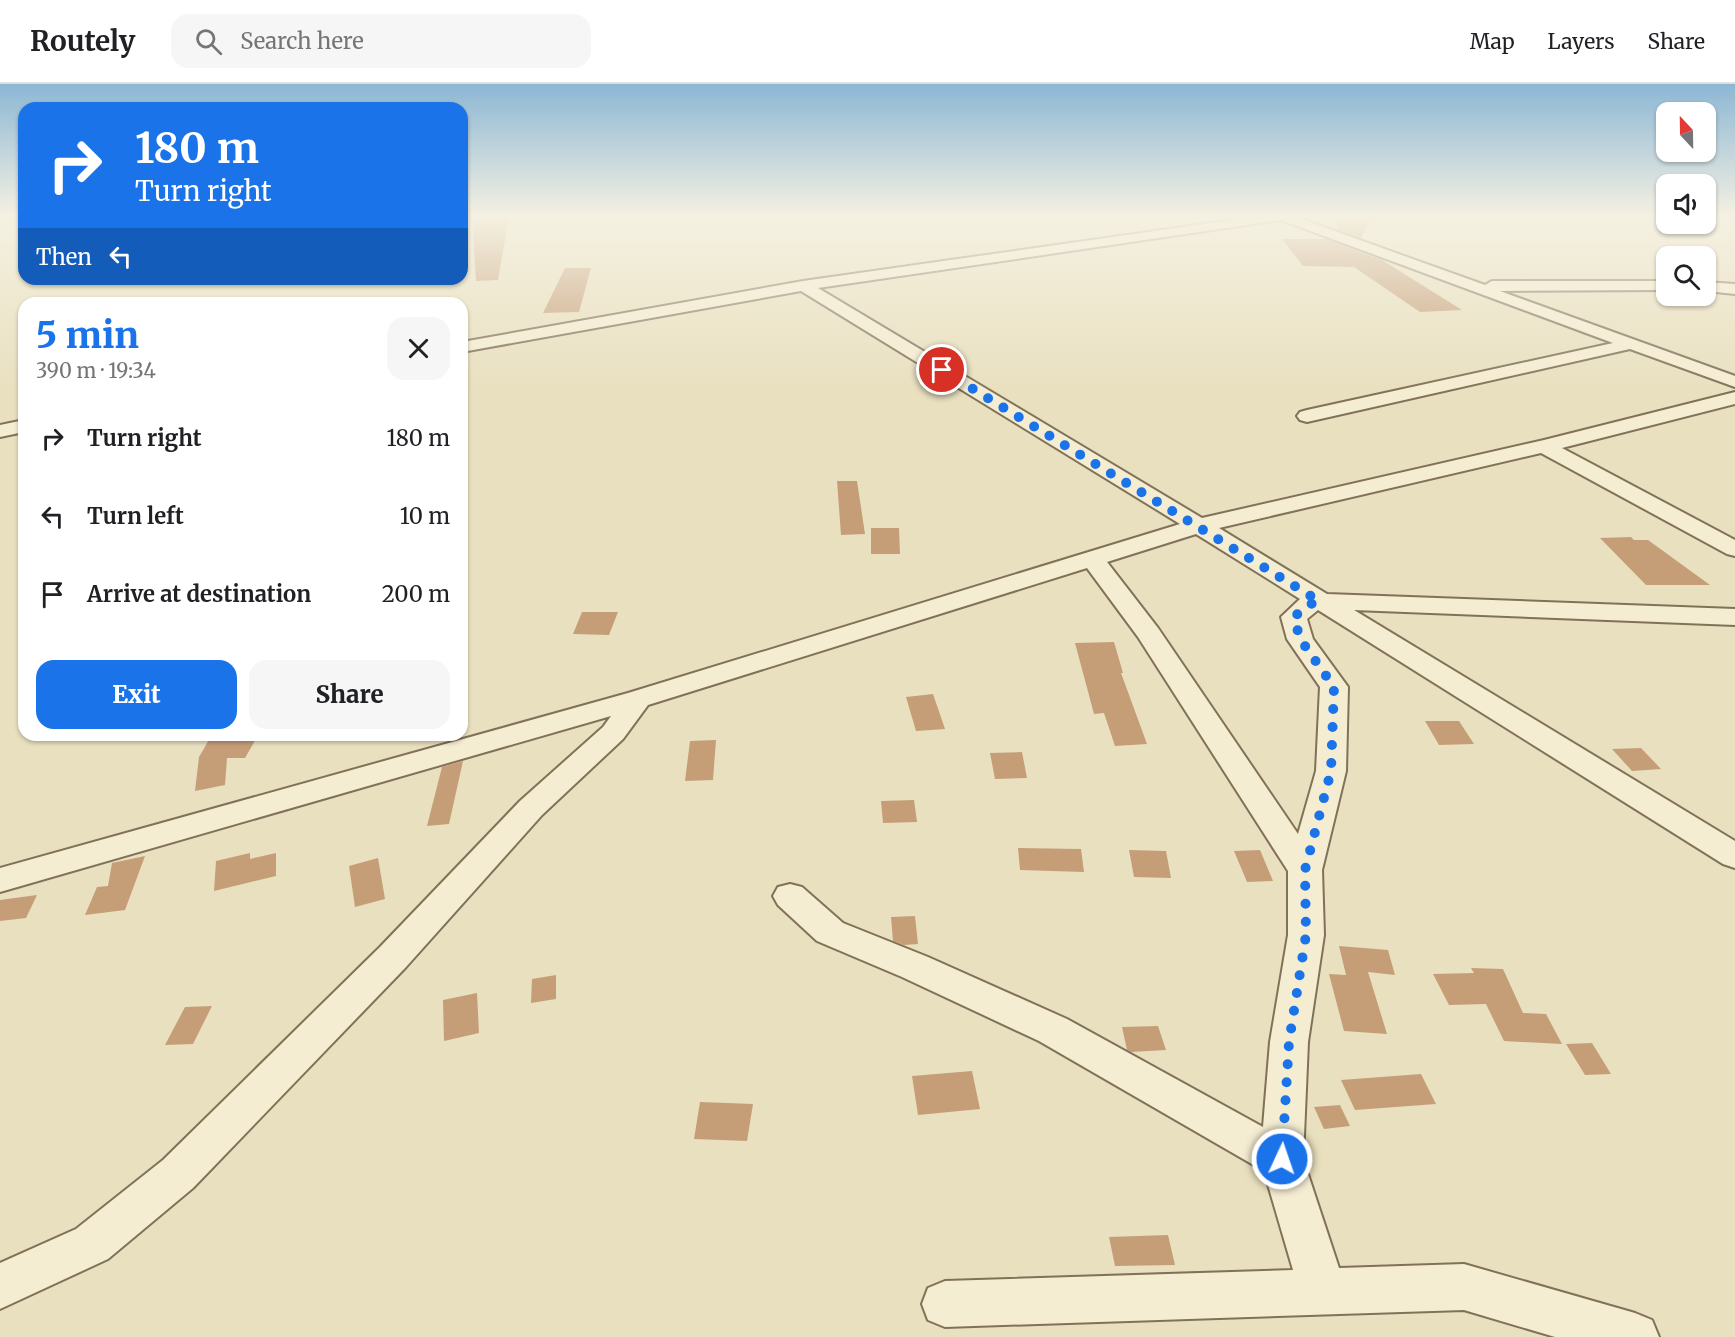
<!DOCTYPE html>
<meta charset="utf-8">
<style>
body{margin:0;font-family:Merriweather,serif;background:#f6f6f6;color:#202124;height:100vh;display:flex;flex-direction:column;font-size:22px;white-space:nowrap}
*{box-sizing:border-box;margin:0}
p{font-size:20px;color:#757577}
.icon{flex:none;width:33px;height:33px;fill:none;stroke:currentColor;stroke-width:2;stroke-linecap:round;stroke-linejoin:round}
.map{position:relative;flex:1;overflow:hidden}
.side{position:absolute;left:18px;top:213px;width:450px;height:444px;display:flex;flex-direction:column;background:#fff;border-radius:18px;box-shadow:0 2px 4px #0004}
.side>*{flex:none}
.banner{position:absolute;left:18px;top:18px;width:450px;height:183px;border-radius:18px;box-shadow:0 2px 4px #0004;background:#1a73e8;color:#fff;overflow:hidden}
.needle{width:39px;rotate:338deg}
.fabs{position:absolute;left:1656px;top:18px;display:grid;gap:12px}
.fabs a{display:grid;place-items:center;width:60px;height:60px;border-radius:12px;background:#fff;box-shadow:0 2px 4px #0004;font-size:30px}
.pin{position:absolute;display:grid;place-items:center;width:51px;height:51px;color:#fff;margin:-26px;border:3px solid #fff;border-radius:50%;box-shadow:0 2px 6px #0007}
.me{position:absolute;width:66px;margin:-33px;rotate:3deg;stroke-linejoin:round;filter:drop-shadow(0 0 4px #0008)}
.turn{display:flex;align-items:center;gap:21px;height:126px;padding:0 18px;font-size:27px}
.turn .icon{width:78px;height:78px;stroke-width:2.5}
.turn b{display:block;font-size:42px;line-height:51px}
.then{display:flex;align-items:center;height:57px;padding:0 18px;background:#0003;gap:12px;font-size:22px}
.round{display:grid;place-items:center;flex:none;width:63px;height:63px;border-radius:18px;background:#f6f6f6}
.overview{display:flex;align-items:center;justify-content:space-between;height:102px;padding:0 18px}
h1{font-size:36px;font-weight:800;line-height:45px;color:#1a73e8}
.primary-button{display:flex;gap:12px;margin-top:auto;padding:12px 18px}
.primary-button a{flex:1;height:69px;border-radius:18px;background:#1a73e8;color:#fff;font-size:24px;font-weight:800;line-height:69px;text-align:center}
.primary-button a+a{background:#f6f6f6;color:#202124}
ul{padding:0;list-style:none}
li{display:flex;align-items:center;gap:18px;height:78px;padding:0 18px}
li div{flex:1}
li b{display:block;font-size:22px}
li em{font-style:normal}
header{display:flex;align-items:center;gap:36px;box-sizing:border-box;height:84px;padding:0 30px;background:#fff;border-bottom:2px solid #e0e0e0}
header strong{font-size:28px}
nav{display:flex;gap:33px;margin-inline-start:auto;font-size:21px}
.search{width:420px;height:54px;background:#f6f6f6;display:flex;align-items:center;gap:15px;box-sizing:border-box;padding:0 21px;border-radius:18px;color:#757577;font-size:22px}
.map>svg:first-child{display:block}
.building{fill:#c59e78}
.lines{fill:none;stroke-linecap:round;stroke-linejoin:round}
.street-casing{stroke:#817159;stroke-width:4}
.street{fill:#f5edd2;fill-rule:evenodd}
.route{stroke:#1a73e8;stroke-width:10;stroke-dasharray:0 18}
</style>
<header>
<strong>Routely</strong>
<div class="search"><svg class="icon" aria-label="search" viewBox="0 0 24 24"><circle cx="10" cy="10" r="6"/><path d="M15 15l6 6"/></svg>Search here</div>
<nav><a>Map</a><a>Layers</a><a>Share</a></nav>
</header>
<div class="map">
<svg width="1735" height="1253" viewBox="0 0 1735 1253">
<rect width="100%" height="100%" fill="#e9e0bf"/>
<g class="building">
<path d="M472,132H509L498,196L476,197Z"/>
<path d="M1332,132H1373L1361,154L1339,146Z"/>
<path d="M1282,155H1326L1382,176L1462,226L1420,228L1354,183L1303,182Z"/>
<path d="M565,184H591L579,228L543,229Z"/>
<path d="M837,397H857L865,450L841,451Z"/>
<path d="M871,444H899L900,470H871Z"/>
<path d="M1631,453L1634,456H1648L1710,501H1646L1600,454Z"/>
<path d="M582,528H618L609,551L573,550Z"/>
<path d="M1114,558L1123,589H1121L1147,660L1115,662L1104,629L1094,630L1075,559Z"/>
<path d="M933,610L945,645L916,647L906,613Z"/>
<path d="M1425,637H1459L1474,660L1439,661Z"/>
<path d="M257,653L245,674H227L225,701L195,707L199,673L210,654Z"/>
<path d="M716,656L713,696L685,697L690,657Z"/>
<path d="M1641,664L1661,685L1632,687L1612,665Z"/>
<path d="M1022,668L1027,694L995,695L990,669Z"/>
<path d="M463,677L449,740L427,742L442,683Z"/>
<path d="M914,716L917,738L883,739L881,717Z"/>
<path d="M1018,764L1081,765L1084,788L1020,786Z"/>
<path d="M1129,766L1166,767L1171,794L1134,793Z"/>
<path d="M1260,766L1273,797L1247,798L1234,767Z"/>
<path d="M250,769V775L276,769V792L214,807L216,777Z"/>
<path d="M145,772L125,826L85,831L97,803L108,802L112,779Z"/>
<path d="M378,774L385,815L355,823L349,782Z"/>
<path d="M37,811L26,834L0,837V816Z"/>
<path d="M915,832L918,860L904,861L893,857L891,833Z"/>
<path d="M1339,862L1388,866L1395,891L1368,888L1387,950L1344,947L1329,890L1346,891Z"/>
<path d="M1471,884L1503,885L1523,929L1546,930L1562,960L1504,957L1486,920L1449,921L1433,890L1474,889Z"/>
<path d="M556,891V915L531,919L532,895Z"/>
<path d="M477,909L479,949L444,957L443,916Z"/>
<path d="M212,922L193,960L165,961L185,923Z"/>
<path d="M1158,942L1166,966L1131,968L1127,966L1122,943Z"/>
<path d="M1592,959L1611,990L1585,991L1566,960Z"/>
<path d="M972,987L980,1025L918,1031L912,992Z"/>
<path d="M1421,990L1436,1020L1355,1026L1341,996Z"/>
<path d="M700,1018L753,1020L747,1057L694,1055Z"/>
<path d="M1340,1021L1350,1042L1324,1045L1314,1023Z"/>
<path d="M1168,1151L1175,1181L1115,1182L1109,1153Z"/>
</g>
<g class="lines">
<defs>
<g id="street">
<path d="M1260,132H1293L1485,201L1492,197H1666V206L1500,207L1735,292V303L1630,265L1307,338L1300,336L1297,332L1300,328L1307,326L1613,259L1281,136L818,204L1202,434L1544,356L1735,308V320L1562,364L1735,456V472L1727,470L1541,369L1219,444L1327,510L1735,525V541L1354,526L1735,757V784L1723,780L1318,526L1307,535L1313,555L1348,603L1346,687L1322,786L1324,851L1308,958L1303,1075L1339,1184L1464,1180L1635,1229L1652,1236L1659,1253H1555L1464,1226L945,1243L928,1236L922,1220L928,1204L945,1197L1293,1186L1264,1087L1039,957L902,893L817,857L778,821L773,812L778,803L790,800L802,803L843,839L928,873L1067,935L1263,1043L1270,958L1288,851V787L1138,553L1087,484L648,621L623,655L542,731L406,883L193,1104L108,1175L0,1225V1179L76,1145L163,1076L380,863L520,717L603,643L611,632L0,808V784L628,609L1180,440L801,207L462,268V258L803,197ZM1196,450L1300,515L1281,533L1287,555L1320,603L1316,687L1298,750L1158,544L1107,478Z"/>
<path d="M1706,198L1735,200V210L1706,207Z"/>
<path d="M24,336V348L0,353V341Z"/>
</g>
</defs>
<use href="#street" class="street-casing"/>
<use href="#street" class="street"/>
</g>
<linearGradient id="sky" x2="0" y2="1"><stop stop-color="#8cb7d4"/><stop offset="0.43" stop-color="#f5f1e2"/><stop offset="1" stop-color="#f5f1e2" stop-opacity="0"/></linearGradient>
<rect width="1735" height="307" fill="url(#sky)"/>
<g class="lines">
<path class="route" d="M942,286L1319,517L1308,521L1294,533L1300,555L1334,603L1331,687L1305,786L1306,851L1289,958L1282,1075"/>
</g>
</svg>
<div class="fabs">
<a><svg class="needle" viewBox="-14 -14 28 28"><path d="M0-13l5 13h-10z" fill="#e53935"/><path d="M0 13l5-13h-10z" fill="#757577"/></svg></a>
<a><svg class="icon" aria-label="sound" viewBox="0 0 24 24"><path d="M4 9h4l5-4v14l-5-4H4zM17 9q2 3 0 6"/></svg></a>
<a><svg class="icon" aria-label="search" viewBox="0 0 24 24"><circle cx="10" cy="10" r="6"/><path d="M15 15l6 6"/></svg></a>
</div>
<div class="pin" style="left:942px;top:286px;background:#d93025"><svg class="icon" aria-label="arrive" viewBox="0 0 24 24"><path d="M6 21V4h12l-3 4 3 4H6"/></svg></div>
<svg class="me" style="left:1282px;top:1075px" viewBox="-20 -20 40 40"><circle r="17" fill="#1a73e8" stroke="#fff" stroke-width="3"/><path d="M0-11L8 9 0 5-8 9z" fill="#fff"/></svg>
<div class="banner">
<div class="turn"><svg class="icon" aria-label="right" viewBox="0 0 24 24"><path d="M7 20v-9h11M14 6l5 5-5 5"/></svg><div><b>180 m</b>Turn right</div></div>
<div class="then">Then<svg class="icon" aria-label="left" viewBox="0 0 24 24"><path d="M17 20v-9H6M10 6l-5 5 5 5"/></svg></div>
</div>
<section class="side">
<div class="overview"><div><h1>5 min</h1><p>390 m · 19:34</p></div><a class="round"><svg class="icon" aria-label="close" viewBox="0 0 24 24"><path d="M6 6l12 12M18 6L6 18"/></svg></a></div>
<ul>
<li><svg class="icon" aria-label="right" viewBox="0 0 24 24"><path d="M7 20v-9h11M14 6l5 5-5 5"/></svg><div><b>Turn right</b></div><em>180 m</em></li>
<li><svg class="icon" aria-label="left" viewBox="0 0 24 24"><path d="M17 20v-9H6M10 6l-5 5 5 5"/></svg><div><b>Turn left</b></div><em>10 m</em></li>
<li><svg class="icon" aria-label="arrive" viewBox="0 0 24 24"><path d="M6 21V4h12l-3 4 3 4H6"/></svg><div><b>Arrive at destination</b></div><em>200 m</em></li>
</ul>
<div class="primary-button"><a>Exit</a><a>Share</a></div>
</section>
</div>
